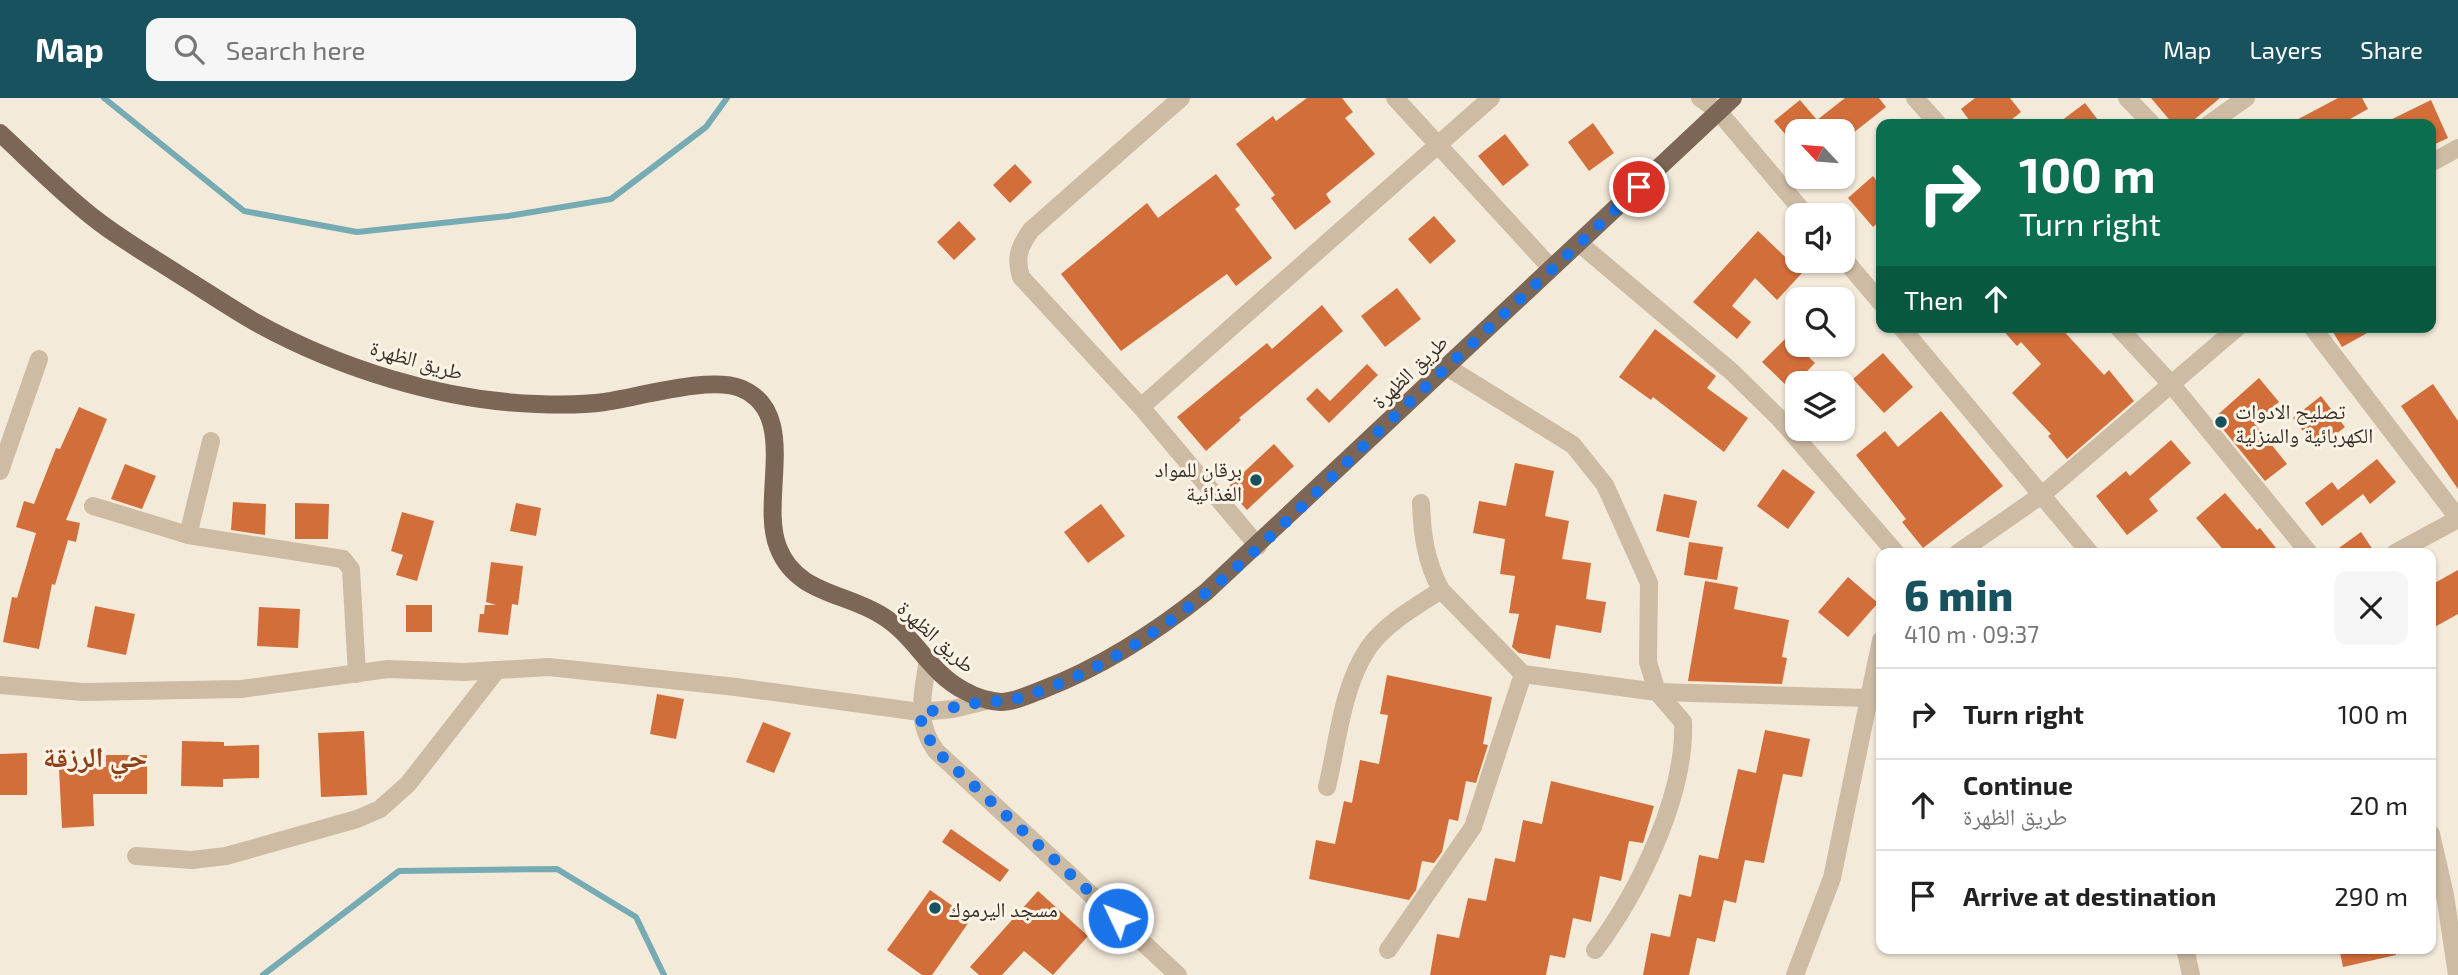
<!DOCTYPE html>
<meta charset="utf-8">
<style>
body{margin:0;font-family:"Exo 2","Noto Naskh Arabic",sans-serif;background:#f6f6f6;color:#222;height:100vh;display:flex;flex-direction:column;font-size:26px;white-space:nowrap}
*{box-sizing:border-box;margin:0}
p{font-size:23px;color:#767676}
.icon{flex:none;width:38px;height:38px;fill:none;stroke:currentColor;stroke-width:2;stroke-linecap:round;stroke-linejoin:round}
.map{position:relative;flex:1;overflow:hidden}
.side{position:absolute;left:1876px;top:450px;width:560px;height:406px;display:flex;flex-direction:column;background:#fff;border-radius:14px;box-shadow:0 2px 5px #0004}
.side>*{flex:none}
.guide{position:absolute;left:1876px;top:21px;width:560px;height:214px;border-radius:14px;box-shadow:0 2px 5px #0004;background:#0b6e4f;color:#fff;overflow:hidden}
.needle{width:46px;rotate:296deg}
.tools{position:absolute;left:1785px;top:21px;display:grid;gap:14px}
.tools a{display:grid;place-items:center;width:70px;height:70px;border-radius:14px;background:#fff;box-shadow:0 2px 5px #0004;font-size:35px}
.pin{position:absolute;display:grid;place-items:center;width:60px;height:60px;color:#fff;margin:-30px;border:4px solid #fff;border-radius:50%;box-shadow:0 2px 7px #0007}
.me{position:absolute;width:77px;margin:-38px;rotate:313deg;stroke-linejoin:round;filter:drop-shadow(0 0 5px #0008)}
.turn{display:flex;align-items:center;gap:24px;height:147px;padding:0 28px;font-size:32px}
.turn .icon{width:91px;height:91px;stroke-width:2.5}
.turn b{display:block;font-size:49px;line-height:60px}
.then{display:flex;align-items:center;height:66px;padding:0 28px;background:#0003;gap:14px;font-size:26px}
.round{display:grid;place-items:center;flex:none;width:74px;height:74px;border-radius:14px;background:#f6f6f6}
.summary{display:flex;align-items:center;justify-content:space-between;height:119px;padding:0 28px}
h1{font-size:42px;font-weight:800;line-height:52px;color:#18525e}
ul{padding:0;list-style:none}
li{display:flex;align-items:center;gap:21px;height:91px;padding:0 28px;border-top:2px solid #e0e0e0}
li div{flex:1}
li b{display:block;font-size:26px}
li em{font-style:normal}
header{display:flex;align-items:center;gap:42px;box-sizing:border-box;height:98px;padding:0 35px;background:#18525e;color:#fff}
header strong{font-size:33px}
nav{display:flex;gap:38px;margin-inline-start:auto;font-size:24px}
.search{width:490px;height:63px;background:#f6f6f6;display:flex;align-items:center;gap:18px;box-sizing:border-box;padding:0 24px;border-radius:14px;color:#767676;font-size:26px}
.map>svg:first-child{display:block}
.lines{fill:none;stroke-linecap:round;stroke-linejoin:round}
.stream{stroke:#76abb4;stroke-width:6}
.building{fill:#d26e3a}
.minor{stroke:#cdbba4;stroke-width:18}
.major{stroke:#7c6656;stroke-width:18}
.route{stroke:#1a73e8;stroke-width:12;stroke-dasharray:0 21.6}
.poi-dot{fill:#18525e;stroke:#fbf4e6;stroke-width:2.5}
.labels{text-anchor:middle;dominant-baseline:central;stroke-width:6;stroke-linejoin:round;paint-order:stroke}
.street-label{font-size:21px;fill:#382e27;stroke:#fbf4e6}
.poi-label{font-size:21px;fill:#382e27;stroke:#fbf4e6;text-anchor:start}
.district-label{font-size:28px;font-weight:bold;fill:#8f4018;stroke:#fbf4e6}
</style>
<header>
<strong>Map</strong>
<div class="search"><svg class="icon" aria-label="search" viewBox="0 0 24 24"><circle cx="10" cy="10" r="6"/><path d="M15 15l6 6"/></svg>Search here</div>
<nav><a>Map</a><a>Layers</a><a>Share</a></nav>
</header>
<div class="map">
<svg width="2458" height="877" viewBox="0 0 2458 877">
<rect width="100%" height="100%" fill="#f4eada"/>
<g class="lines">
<g class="stream">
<path d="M104,0L244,113L357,134L508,118L611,101L706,29L727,0"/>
<path d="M263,877L399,773L557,771L636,819L664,877"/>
</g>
</g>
<g class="building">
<path d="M1307,0H1342L1353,14L1345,20L1375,56L1326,96L1331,104L1295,132L1271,100L1275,97L1236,46L1273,18L1276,23Z"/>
<path d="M1845,0H1879L1886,9L1843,43V33H1797V40L1792,44L1774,23L1800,2L1817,22Z"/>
<path d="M1975,0H2010L2021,14L2006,26H1972L1961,11Z"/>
<path d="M2151,0H2220L2189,26H2173Z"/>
<path d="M2338,0H2362L2368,11L2341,26H2289Z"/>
<path d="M2431,2L2448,40L2431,48V26H2382Z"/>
<path d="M2085,5L2101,26H2057Z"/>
<path d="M1593,25L1614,55L1589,73L1568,44Z"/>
<path d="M1505,36L1529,67L1503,88L1478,58Z"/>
<path d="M1015,66L1032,84L1010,105L993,87Z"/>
<path d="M1216,76L1240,107L1235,111L1272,160L1236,188L1227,176L1121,253L1061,176L1147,105L1158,120Z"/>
<path d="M1873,78L1881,88V122L1873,129L1848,100Z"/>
<path d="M1434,118L1456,143L1430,166L1408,141Z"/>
<path d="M959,123L976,141L954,162L937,144Z"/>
<path d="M1758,133L1802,175L1777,202L1755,180L1732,208L1751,224L1737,241L1693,204Z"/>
<path d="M1397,190L1421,221L1385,249L1361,218Z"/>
<path d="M1322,207L1343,233L1239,320L1241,322L1206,353L1177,319L1267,245L1272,251Z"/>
<path d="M2000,229H2060L2104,277L2109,272L2134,303L2067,361L2048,338L2051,336L2012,295L2041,266L2021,244L2017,248Z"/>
<path d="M2330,229H2378L2342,249Z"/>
<path d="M1655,231L1716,278L1707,290L1748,320L1724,354L1653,299L1651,302L1619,279Z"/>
<path d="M1787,239L1815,265L1790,291L1762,264Z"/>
<path d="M1883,255L1913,289L1884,315L1853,281Z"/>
<path d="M1367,266L1378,277L1329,325L1306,301L1317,290L1330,303Z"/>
<path d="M2259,280L2279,304L2254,325L2287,366L2265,383L2214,320Z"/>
<path d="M2433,286L2458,323V391L2401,308Z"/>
<path d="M2321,298L2345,329L2317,351L2293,320Z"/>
<path d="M79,309L107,321L66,422L80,425L76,444L68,442L55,487L52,486L39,551L3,544L12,499L17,500L36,435L16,429L24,403L34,406L56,350L60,351Z"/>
<path d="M1941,313L2003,388L1923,450L1902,424L1906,421L1856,357L1885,333L1898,349Z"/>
<path d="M2171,342L2191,365L2149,401L2158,413L2127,437L2096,398L2126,373L2130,378Z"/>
<path d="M1274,346L1294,368L1247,412L1227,390Z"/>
<path d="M2377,361L2396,384L2370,406L2363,396L2322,428L2305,405L2332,384L2338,392Z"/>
<path d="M1515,365L1554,373L1545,418L1569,423L1562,461L1591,465L1586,501L1606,504L1601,535L1556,527L1550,561L1519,555L1512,549L1519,516L1509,515L1515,478L1500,476L1505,441L1473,435L1479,403L1506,408Z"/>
<path d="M125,366L156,378L142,411L111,401Z"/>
<path d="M1783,371L1815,394L1788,431L1757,408Z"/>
<path d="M2225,395L2257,432L2260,430L2280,455H2226L2196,420Z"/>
<path d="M1664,396L1697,403L1689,440L1656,433Z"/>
<path d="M233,404L266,406L265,437L231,432Z"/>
<path d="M295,405L329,406L328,441H295Z"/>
<path d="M516,405L541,410L536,438L510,433Z"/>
<path d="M1101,406L1125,438L1088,465L1064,434Z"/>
<path d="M402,414L434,423L417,483L396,477L403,457L391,453Z"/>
<path d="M2361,434L2375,455H2332Z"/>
<path d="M1689,444L1723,449L1717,482L1684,477Z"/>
<path d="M491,464L523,468L518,507L512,506L508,537L478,534L480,516H484L485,507H496L486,504Z"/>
<path d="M2458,472V516L2431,531V487Z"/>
<path d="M1848,479L1878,505L1848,539L1818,514Z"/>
<path d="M1705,483L1738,489L1734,511L1789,522L1782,559L1787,560L1782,586L1688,583Z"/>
<rect x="406" y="507" width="26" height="27"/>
<path d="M95,508L135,516L126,557L87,549Z"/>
<path d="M259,509L300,511L298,550L257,548Z"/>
<path d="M1387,577L1492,599L1483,646L1488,647L1476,685L1466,683L1458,723L1449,721L1442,754L1434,765L1422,763L1416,792L1409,802L1309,781L1316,742L1335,746L1344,703L1352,705L1360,662L1379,666L1388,617L1380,616Z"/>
<path d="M657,596L684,601L676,641L650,636Z"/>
<path d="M763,624L791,635L774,675L746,664Z"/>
<path d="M1765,632L1810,641L1802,679L1783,676L1764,765L1745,762L1736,805L1724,802L1715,844L1697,840L1689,877H1643L1651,835L1670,839L1679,796L1691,799L1699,757L1718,761L1738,671L1756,675Z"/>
<path d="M364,633L367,697L321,699L318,635Z"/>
<path d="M182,643L224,644V648L259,647V680L223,681V689L181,688Z"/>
<path d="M27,655V697H0V656Z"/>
<path d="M106,657H147V696H93L94,728L62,730L59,671L106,669Z"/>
<path d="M1551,683L1654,708L1643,745L1629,743L1621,783L1600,778L1591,824L1573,820L1565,860L1550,857L1546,877H1430L1437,836L1459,840L1468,800L1486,803L1495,760L1515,764L1523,722L1542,726Z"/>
<path d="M951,731L1009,772L1000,784L942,744Z"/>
<path d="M930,792L971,821L932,877H922L887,852Z"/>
<path d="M1038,793L1088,838L1053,877L1024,853L1002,877H979L970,869Z"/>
<path d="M2339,850H2395L2396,857L2343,869Z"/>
</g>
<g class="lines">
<g class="minor">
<path d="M1181,0L1031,132C1019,149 1015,159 1021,179L1141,309L1258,448"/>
<path d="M1395,0L1551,170"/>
<path d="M1700,0L1718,13L1806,117"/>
<path d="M1915,0L1938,26"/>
<path d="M2127,0L2152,26"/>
<path d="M2209,26L2246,0"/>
<path d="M2431,65L2458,50"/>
<path d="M1580,146L1732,274L1779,320L1896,455"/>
<path d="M1843,160L1881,205"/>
<path d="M1901,229L2090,455"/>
<path d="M2118,229L2172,287L2309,455"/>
<path d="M2312,229L2458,420"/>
<path d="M1447,269L1573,347L1605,387L1649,485L1648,564L1657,594L1867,600"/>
<path d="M1141,309L1491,0"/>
<path d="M0,373L39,261"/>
<path d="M1421,405C1422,437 1426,464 1441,492L1523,576L1657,594L1683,624C1686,697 1638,795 1595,852"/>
<path d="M93,408L188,437L343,461L351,471L357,576"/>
<path d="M188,437L211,343"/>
<path d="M1958,455L2043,396L2238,229"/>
<path d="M2395,455L2458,421"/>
<path d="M928,561C923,596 914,623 936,653L1178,877"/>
<path d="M0,587L83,594L241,591L388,571L464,574L549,569L736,589L920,614L953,611L990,602"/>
<path d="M1327,689C1338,644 1342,588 1369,549C1387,524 1417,508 1441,492"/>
<path d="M2431,736L2445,797L2457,877"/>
<path d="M136,758L192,762L226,758L357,721L380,711L408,686L497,572"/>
<path d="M2185,850L2191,877"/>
<path d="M1388,852L1473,729L1523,576"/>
<path d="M1795,877L1832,780L1881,542"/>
</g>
<path class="major" d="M0,35C28,61 55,88 84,112C112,136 147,156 178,176C204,192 229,209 255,224C338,270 442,303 537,306C560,307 583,307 605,304C639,299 710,278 740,290C801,314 759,401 778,449C796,496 844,494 881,517C915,537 930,576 965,593C975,599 989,603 1001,604C1014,604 1031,596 1044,591C1104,568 1156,534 1206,494L1733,0"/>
</g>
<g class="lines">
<path class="route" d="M1118,820L936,653L922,628L920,614C944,612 964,607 988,603C995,602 1001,605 1008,603C1167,561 1281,425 1396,317C1477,240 1559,166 1639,89"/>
</g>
<g class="poi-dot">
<circle cx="2221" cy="324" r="7"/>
<circle cx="1256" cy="382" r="7"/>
<circle cx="935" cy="810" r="7"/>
</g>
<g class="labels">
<g class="street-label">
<text transform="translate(417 261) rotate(16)">طريق الظهرة</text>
<text transform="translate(1409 273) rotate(-44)">طريق الظهرة</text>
<text transform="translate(937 538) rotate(42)">طريق الظهرة</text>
</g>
<g class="poi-label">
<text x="2235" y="312">تصليح الادوات<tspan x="2235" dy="24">الكهربائية والمنزلية</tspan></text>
<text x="1242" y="370" text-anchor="end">برقان للمواد<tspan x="1242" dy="24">الغذائية</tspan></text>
<text x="949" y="810">مسجد اليرموك</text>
</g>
<g class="district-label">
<text x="95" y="658">حي الرزقة</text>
</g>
</g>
</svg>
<div class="tools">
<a><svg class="needle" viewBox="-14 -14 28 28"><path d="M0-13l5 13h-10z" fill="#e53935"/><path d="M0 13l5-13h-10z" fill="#767676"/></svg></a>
<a><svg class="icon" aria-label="sound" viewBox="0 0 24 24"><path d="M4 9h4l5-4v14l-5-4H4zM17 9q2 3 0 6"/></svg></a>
<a><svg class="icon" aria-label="search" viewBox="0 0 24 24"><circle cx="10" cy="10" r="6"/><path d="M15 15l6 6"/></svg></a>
<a><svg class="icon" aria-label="layers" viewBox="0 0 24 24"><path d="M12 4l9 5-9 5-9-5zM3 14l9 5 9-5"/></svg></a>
</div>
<div class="pin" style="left:1639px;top:89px;background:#d93025"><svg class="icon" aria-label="arrive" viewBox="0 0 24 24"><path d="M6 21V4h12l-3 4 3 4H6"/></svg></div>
<svg class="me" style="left:1118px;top:820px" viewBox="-20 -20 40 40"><circle r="17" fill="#1a73e8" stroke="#fff" stroke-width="3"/><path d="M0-11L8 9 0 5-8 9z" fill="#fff"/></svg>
<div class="guide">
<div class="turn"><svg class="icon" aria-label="right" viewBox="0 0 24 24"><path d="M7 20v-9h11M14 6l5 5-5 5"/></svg><div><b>100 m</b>Turn right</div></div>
<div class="then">Then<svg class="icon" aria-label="ahead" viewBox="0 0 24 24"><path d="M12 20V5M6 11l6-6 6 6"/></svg></div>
</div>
<section class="side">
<div class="summary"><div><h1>6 min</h1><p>410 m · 09:37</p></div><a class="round"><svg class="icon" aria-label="close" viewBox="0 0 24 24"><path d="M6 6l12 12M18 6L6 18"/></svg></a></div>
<ul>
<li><svg class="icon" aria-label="right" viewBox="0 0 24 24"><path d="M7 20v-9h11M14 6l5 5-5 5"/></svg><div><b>Turn right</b></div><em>100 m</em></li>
<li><svg class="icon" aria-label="ahead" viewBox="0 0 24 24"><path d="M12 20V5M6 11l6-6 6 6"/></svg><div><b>Continue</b><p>طريق الظهرة</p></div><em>20 m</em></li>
<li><svg class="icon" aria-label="arrive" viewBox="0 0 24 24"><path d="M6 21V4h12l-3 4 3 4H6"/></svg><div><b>Arrive at destination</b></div><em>290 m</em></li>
</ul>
</section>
</div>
